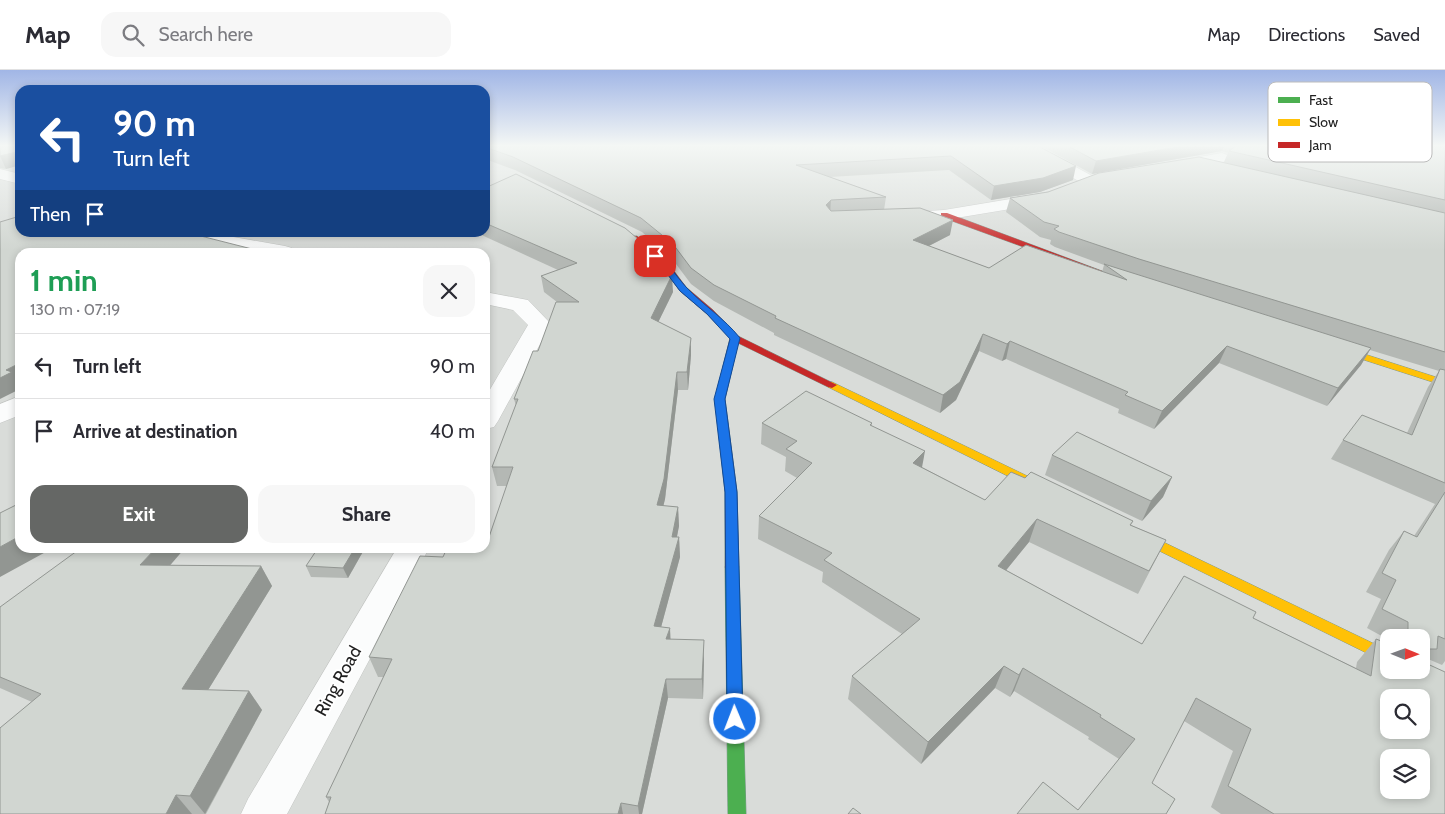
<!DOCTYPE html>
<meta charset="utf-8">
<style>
body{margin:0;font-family:Cabin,sans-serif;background:#f7f7f7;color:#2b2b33;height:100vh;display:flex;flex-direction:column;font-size:19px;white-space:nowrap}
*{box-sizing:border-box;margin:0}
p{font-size:16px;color:#7c7c81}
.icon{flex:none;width:28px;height:28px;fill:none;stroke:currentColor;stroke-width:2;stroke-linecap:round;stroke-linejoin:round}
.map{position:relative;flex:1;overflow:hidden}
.details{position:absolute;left:15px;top:178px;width:475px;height:305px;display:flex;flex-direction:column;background:#fff;border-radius:15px;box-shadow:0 2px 8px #0003}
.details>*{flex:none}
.hud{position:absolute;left:15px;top:15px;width:475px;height:152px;border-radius:15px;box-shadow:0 2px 8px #0003;background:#1a4fa0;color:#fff;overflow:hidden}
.needle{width:32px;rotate:91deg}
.tools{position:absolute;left:1380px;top:559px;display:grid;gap:10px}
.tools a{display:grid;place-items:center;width:50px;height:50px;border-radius:10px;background:#fff;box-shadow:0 2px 8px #0003;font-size:25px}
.pin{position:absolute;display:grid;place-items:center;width:42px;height:42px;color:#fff;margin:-21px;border-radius:10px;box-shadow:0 2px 8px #0006}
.me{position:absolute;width:55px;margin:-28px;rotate:359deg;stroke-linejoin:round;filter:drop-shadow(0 0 4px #0008)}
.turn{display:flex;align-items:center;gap:18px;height:105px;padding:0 15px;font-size:22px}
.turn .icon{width:65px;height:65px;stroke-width:2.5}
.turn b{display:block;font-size:35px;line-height:42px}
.then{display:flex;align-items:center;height:48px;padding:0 15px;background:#0003;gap:10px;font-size:19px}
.round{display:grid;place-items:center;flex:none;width:52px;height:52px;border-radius:15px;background:#f7f7f7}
.head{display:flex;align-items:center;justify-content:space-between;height:85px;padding:0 15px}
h1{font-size:30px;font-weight:700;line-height:38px;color:#1e9e55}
.action{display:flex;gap:10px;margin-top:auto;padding:10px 15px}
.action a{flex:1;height:58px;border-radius:15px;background:#656765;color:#fff;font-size:20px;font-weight:700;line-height:58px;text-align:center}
.action a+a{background:#f7f7f7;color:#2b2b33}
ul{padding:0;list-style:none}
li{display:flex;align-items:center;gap:15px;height:65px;padding:0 15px;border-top:1px solid #e1e1e2}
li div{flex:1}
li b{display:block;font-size:19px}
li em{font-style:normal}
header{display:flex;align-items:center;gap:30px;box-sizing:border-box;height:70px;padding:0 25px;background:#fff;border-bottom:1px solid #e1e1e2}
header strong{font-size:24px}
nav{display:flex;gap:28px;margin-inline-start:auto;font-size:18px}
.search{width:350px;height:45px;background:#f7f7f7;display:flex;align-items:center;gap:12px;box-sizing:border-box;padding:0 18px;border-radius:15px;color:#7c7c81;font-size:19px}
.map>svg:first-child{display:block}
.residential{fill:#d9dcd9;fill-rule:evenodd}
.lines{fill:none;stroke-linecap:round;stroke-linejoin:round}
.street-casing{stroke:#c2c4c2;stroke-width:1}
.fast-casing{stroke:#7e988d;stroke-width:1}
.slow-casing{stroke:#7e988d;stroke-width:1}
.jam-casing{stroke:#7e988d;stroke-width:1}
.street{fill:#fbfcfc;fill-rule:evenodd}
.fast{fill:#4caf50;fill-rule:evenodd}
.slow{fill:#ffc107;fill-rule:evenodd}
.jam{fill:#c62828;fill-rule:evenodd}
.wall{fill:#b4b8b4}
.shaded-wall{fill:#929692}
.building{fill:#d1d6d1;stroke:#929692;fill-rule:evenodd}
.route{fill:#1a73e8;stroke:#114b97}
.labels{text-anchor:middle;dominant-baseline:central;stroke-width:4;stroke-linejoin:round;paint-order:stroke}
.near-street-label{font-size:18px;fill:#1f1f1f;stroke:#fff}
.key{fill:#fff;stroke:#bcbcbc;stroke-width:1}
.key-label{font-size:14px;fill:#1f1f1f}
</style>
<header>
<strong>Map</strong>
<div class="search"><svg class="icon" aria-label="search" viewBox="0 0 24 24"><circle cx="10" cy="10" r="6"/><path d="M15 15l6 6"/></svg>Search here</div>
<nav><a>Map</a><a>Directions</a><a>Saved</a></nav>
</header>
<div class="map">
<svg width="1445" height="744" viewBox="0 0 1445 744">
<rect width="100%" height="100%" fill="#e7ede8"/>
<path class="residential" d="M0,76H20V162H485V76H1445V744H0ZM20,182H485V478H20ZM1389,568H1421V600H1389ZM1389,628H1421V660H1389ZM1389,688H1421V720H1389Z"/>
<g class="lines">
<defs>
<g id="street">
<path d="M1019,76H1037L1096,108L1098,111L1096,114H1084L1021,79Z"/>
<path d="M1222,83L1227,85L1230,88L1227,91L1177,101L1172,99L1169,96L1172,93L1177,91Z"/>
<path d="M0,99L20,104V114L0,109Z"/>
<path d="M1046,123L1052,124L1054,128L1052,132L944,150H909L906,146L909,142L944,140Z"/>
<path d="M173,162H205L285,176L292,178L295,182C276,185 183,177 173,162Z"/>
<path d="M485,222L528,230L551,254L498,351L494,357L485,359V328L528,255L513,240L485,234Z"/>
<path d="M20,326V345L0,353V334Z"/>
<path d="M397,478H429L287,744H241L248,729Z"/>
</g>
<path id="fast" d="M732,492L737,493L739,497L746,744H728L725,497L727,493Z"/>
<g id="slow">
<path d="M1330,273L1445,310V316L1327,278V274Z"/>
<path d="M832,312L1048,416L1050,419L1044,423L1040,422L828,317L827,315L828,313Z"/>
<path d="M1130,456L1389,581V594L1125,464L1124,461L1125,458Z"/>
</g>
<g id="jam">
<path d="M941,143H947L1110,204L1106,206H1103L941,147Z"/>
<path d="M631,166H637L668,193L686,217L713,240L738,266L837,315L832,318L828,317L738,273L725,329L737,422L739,497L737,501L732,502L727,501L725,497V422L715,329L730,268L707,244L680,221L662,197L631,170Z"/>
</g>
</defs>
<use href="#street" class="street-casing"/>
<use href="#fast" class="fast-casing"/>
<use href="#slow" class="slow-casing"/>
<use href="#jam" class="jam-casing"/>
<use href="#street" class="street"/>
<use href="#fast" class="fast"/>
<use href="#slow" class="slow"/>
<use href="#jam" class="jam"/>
</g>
<g class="wall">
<path d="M0,76H20V95L6,99L0,98Z"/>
<path d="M485,76H1038L1073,110L1040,122L991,130L949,100L829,107L886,127L884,140L950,165L929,176L989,198L1102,202L1104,195L1055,177L1050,174L1051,170L1040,167L1006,142L1010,128L1224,92L1228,83L1222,81L1092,104L1041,76H1445V591L1442,595L1428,589L1425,592L1445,744H1221L1211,737L1233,681L1184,651L1078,740L1119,689L1088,669L1089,667L1014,621L1010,627L995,618L921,694L848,629L852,606L902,564L822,512L823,502L758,469L759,446L797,408L785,401L786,387L761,374L762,353H872V356L922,397L985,430L1025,408L1133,451L1131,455L1166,470L1138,524L1029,472L1006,500L1142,574L1253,548L1356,598L1357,592L1376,569L1421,600V568H1389V570L1367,558L1381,529L1366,522L1389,480L1404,461L1414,466L1435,434L1331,389L1343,370L1407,363L1428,317L1439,301L1370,280L1361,295L1327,336L1219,293L1154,359L1118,343L1119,339L1006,289L1002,291L979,281L956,330L940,343L774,265V263L714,231L691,214L673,190L642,162L515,100L485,89Z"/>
<path d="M485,118L673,222L658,252L691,285L688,320H678L665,429L663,436L678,437L679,456L677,467H679L680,487L661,557L670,569L704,589L703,629L668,628L642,744H325L329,732L326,727L384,607H378L369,587L443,487L488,470L507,416H497L492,397L516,336L514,329L538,281L557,232L544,222L541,206L558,200L475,162H485Z"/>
<path d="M1052,385L1172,407L1163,427L1142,451L1045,405Z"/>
<path d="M318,478H365L348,508L311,507L306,496Z"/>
<path d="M170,495L261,496L272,516L208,620L249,621L262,640L206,744H0L32,632L0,618V537Z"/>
</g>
<g class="shaded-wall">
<path d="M1183,76H1224L1222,81L1092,104L1096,91Z"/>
<path d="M20,81V95L6,99L0,86Z"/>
<path d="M1076,96L1073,110L1040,122L991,130L994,116Z"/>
<path d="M831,130L830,144L826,135Z"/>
<path d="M953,150L950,165L911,185L913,170Z"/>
<path d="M672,205L673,222L652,265L651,248Z"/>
<path d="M983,264L979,281L956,330L940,343L943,325Z"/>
<path d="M691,268V285L688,320L687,302Z"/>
<path d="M1010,271L1006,289L1002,291L1007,274Z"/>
<path d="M1227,276L1219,293L1154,359L1162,341Z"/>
<path d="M1371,278L1361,295L1327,336L1338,318Z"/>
<path d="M20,293V319L0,329V308L6,300Z"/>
<path d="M677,302L678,320L665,429L659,455L657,435Z"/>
<path d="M925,381L921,403L913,393Z"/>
<path d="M1172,407L1163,427L1142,451L1151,431Z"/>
<path d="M678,437L679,456L673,486L672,467Z"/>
<path d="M1037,449L1029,472L991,519L998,496Z"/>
<path d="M20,466V478H53L0,507V477Z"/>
<path d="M679,467L680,487L656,576L654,556Z"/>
<path d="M156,478H185L154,514L140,495Z"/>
<path d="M355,478H365L348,508L343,498Z"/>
<path d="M261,496L272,516L197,638L182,619Z"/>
<path d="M670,558L671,578L666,569Z"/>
<path d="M704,570V589L703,629L702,609Z"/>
<path d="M1004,596L995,618L921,694L928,672Z"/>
<path d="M1023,598L1014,621L1010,627L1019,605Z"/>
<path d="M666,609L668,628L642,744H639L638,736Z"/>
<path d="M249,621L262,640L205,744L190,726Z"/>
<path d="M176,725L192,744H166Z"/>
<path d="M621,733L623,744H618Z"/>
</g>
<g class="building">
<path d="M0,76H20V81L0,86Z"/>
<path d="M485,76H1038L1076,96L1043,108L994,116L951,86L796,95L886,127L831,130L826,135L831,141L920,138L953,150L913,170L989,198L1026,175L1127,210L1104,194L1371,278L1338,318L1227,276L1162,341L1125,325L1128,322L1010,271L1007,274L983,264L960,312L943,325L775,248L776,246L714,215L691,198L673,174L641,148L513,87L485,77Z"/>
<path d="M1068,76H1183L1096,91Z"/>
<path d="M1236,76H1445V130L1229,81Z"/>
<path d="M1199,87L1445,143V282L1139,189L1059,162L1054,159L1059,156L1044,152L1010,128L1048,122L1099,103Z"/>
<path d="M516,104L625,158L656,184L672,205L651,248L691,268L687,302H677L664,409L657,435L678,437L672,467H679L654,556L670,558L666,569L704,570L702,609H666L638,736L621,733L618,744H325L331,727H326L392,589L369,587L420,486L443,487L447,478H485V470H488L513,397H492L518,329H514L533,281H538L556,232H579L541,206L577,193L485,153V118Z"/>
<path d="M20,146V162H185L252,179L265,182H20V293L6,300L12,302L0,308V152Z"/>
<path d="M1440,299L1445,300V413L1343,370L1362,345L1412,365Z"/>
<path d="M806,321L872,353L870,355L925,381L913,393L985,430L1011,402L1025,408L1031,402L1133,451L1130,455L1166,470L1149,501L1037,449L998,496L1142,574L1184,506L1256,542L1253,548L1371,606L1376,569L1389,574V600H1421V591L1445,602V744H1274L1228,716L1251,659L1196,628L1152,713L1175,729L1166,744H1017L1043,712L1078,740L1135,669L1100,647L1101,645L1023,598L1019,605L1004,596L928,672L852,606L920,549L824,490L832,483L759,446L812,393L786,379L797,371L762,353ZM1389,628H1421V660H1389ZM1389,688H1421V720H1389Z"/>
<path d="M1077,362L1172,407L1151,431L1052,385Z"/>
<path d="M1445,422V569L1438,566L1437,579H1421V568H1408V552L1382,539L1396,510L1382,503L1404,461L1417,467Z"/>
<path d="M20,433V466L0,477V443Z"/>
<path d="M81,478H156L140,495L261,496L182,619L249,621L190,726L176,725L166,744H0V658L41,624L0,607V537Z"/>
<path d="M318,478H355L343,498L306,496Z"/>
<path d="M853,738L861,744H848Z"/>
</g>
<linearGradient id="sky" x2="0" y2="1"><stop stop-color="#a1b6e6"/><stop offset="0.42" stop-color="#f4f7f5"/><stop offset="1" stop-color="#f4f7f5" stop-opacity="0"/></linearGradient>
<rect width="1445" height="180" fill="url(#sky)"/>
<path class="route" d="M652,184H658C669,194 676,206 686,217C703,235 724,248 740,268L725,329L737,422L743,649L741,654L735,657L729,654L727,649L725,422L714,329L730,269L707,244L680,221L662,197L652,188Z"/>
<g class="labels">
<g class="near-street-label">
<text transform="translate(338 611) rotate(-61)">Ring Road</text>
</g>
</g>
<rect x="1268" y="12" width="164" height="80" rx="8" class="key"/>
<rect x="1278" y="27" width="22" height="6" fill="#4caf50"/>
<rect x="1278" y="49" width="22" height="7" fill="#ffc107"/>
<rect x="1278" y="72" width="22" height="6" fill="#c62828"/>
<g class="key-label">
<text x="1309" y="35">Fast</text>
<text x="1309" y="57">Slow</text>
<text x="1309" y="80">Jam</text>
</g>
</svg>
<div class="tools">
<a><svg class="needle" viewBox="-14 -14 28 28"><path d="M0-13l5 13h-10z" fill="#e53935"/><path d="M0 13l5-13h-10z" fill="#7c7c81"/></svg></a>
<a><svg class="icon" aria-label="search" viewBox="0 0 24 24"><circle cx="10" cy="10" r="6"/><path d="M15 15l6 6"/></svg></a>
<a><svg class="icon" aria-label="layers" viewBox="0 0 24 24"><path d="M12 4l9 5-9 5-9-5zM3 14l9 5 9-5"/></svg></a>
</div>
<div class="pin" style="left:655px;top:186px;background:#d93025"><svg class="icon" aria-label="arrive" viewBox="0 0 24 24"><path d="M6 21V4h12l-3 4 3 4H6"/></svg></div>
<svg class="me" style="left:735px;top:649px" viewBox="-20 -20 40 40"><circle r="17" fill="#1a73e8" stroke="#fff" stroke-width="3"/><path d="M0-11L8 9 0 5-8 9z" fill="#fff"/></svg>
<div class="hud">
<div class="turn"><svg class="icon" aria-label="left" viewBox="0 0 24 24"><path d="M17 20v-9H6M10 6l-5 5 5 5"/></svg><div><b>90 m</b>Turn left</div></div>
<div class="then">Then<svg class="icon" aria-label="arrive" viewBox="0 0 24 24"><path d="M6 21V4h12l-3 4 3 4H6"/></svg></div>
</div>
<section class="details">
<div class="head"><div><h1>1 min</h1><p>130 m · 07:19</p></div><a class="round"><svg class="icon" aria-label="close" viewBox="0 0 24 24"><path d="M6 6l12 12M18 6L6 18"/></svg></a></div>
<ul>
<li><svg class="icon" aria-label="left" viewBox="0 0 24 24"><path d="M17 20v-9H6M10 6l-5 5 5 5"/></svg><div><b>Turn left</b></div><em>90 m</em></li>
<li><svg class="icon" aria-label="arrive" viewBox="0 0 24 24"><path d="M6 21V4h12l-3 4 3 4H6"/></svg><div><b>Arrive at destination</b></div><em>40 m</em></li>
</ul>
<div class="action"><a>Exit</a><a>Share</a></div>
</section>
</div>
